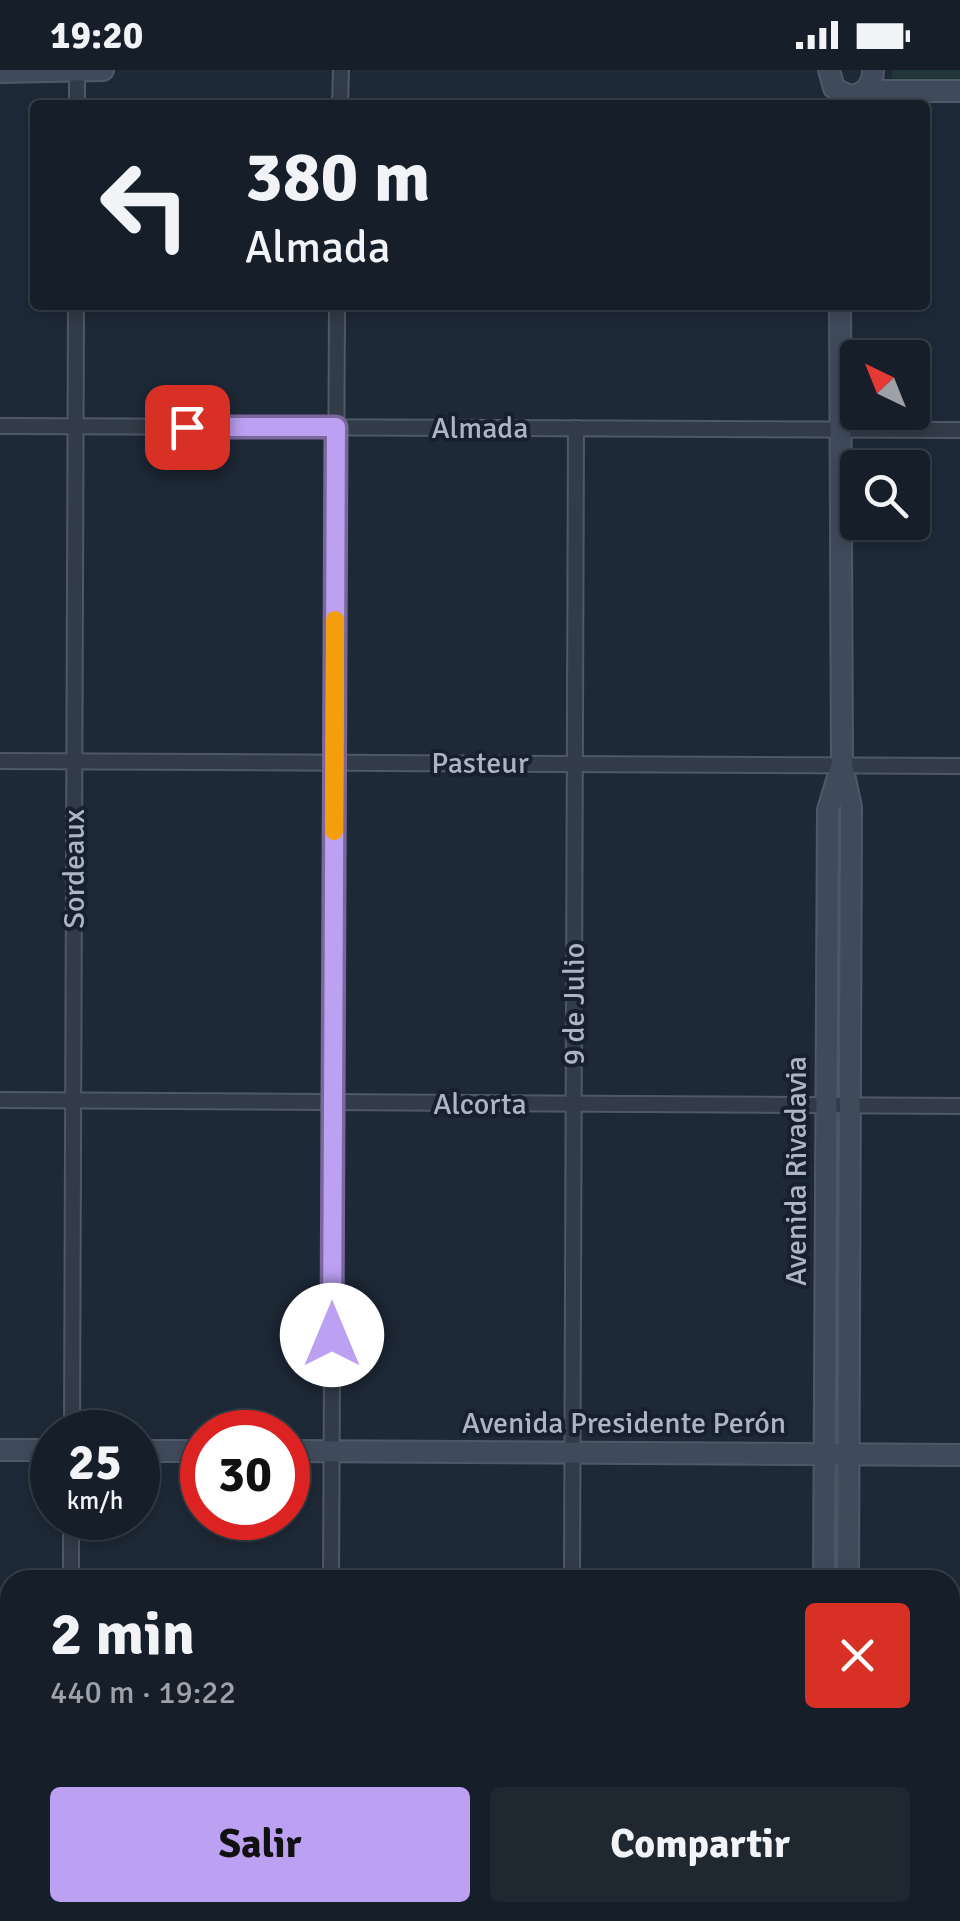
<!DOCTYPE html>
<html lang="es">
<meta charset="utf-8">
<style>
body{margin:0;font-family:Signika,sans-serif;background:#1f2731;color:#f1f3f6;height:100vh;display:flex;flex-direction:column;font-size:38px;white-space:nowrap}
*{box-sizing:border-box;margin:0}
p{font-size:32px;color:#9ea2a8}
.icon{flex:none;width:55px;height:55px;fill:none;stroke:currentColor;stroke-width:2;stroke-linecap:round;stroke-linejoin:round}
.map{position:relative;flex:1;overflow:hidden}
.sheet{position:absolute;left:0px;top:1500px;width:960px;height:352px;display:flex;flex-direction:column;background:#161f29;border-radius:30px 30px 0 0;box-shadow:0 5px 15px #0003,0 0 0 2px #353d46}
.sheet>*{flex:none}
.hud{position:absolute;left:30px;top:30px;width:900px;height:210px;border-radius:10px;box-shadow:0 5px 15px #0003,0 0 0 2px #353d46;background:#161f29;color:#f1f3f6;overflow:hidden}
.needle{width:65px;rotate:317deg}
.tools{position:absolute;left:840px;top:270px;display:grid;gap:20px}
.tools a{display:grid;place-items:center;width:90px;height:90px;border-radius:10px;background:#161f29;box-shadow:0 5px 15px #0003,0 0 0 2px #353d46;font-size:50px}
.speed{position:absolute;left:30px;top:1340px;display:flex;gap:20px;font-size:50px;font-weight:700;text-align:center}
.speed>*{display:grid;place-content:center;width:130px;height:130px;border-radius:50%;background:#161f29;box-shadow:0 5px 15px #0003,0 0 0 2px #353d46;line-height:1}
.speed small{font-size:25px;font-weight:400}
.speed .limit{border:15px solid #d22;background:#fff;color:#111}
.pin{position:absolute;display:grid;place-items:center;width:85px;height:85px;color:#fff;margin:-42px;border-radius:20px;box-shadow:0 5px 15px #0006}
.me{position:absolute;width:110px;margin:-55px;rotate:0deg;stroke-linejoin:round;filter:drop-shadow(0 0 8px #0008)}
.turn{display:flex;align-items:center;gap:35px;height:210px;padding:0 50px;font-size:45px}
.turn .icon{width:130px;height:130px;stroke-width:2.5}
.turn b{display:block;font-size:70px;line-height:85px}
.round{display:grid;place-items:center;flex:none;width:105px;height:105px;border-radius:10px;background:#1f2731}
.summary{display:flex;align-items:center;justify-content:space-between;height:170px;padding:0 50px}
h1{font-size:60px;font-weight:800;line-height:75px}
.primary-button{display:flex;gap:20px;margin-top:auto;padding:20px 50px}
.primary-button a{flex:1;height:115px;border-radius:10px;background:#bca0f2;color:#111;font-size:40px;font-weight:800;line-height:115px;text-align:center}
.primary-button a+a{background:#1f2731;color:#f1f3f6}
.status{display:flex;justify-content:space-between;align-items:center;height:70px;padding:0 50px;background:#161f29;direction:ltr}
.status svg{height:28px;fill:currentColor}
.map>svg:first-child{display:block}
.green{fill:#203638}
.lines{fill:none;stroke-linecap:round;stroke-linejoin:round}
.street-casing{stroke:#4f5866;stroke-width:18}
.secondary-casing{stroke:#4f5866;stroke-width:24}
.street{stroke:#323b48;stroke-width:14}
.secondary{stroke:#3f4a5b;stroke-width:20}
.route-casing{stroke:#7a689d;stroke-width:25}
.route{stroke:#bca0f2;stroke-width:18}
.slow{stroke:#f59e0b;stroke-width:18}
.labels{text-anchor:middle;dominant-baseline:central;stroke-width:8;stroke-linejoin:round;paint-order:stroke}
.street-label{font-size:30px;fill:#abb5c5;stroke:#17202c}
</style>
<div class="status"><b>19:20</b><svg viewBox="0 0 49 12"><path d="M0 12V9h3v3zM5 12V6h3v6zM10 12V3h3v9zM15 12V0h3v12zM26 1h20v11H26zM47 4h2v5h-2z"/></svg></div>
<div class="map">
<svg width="960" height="1851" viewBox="0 0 960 1851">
<rect width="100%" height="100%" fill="#1e2937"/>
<g class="green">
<rect x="892" y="0" width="68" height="11"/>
<path d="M836,730H841L838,1015H833Z"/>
<path d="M837,1066H842L840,1351H835Z"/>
<path d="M834,1408H839L838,1510H833Z"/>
</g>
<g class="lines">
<defs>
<g id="street">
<path d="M77,35V0"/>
<path d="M340,35L341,0"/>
<path d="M0,356L960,360"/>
<path d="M0,691L960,696"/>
<path d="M0,1030L960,1036"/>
<path d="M72,1362L76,235"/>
<path d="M71,1510V1448"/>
<path d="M331,1510L337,235"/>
<path d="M572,1510L576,358"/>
<path d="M0,1724H10"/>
<path d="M950,1727H960"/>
<path d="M70,1851V1842"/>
<path d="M329,1851V1842"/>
<path d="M571,1851V1842"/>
</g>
<g id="secondary">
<path d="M829,0L834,18L849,26C865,25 873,15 873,0"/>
<path d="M0,2L103,0"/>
<path d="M865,21H960"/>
<path d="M840,235L842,695L851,737L848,1510"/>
<path d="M0,1380H52"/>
<path d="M138,1381H202"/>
<path d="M288,1381L960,1385"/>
<path d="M824,1510L828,740L841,697"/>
<path d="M823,1851V1842"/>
<path d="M847,1851V1842"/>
</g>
</defs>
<use href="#street" class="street-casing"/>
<use href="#secondary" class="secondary-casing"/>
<use href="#street" class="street"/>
<use href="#secondary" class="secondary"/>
</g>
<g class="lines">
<defs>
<path id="route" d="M187,357H336L332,1265"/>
</defs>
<use href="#route" class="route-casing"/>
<use href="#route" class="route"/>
<path class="slow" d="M334,761L335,550"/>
</g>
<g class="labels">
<g class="street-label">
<text x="480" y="358">Almada</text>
<text x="480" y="693">Pasteur</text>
<text transform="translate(74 799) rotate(-90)">Sordeaux</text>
<text transform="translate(574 934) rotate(-90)">9 de Julio</text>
<text x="480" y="1034">Alcorta</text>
<text transform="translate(796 1101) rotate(-90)">Avenida Rivadavia</text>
<text x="624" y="1353">Avenida Presidente Perón</text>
</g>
</g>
</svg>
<div class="tools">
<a><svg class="needle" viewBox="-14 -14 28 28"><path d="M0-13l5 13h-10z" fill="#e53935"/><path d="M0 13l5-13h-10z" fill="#9ea2a8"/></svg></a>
<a><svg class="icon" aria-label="search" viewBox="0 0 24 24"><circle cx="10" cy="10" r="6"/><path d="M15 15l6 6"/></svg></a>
</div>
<div class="speed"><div>25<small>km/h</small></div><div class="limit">30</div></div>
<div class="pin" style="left:187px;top:357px;background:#d93025"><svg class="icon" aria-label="arrive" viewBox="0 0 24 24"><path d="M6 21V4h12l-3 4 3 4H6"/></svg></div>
<svg class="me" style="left:332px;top:1265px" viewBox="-20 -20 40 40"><circle r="19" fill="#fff"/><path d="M0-13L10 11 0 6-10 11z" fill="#bca0f2"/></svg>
<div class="hud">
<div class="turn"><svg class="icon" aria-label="left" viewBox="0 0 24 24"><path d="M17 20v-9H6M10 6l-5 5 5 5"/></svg><div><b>380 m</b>Almada</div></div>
</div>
<section class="sheet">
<div class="summary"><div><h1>2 min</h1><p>440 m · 19:22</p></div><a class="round" style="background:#d93025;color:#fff"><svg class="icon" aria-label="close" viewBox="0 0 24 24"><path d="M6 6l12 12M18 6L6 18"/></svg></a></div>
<div class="primary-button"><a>Salir</a><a>Compartir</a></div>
</section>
</div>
